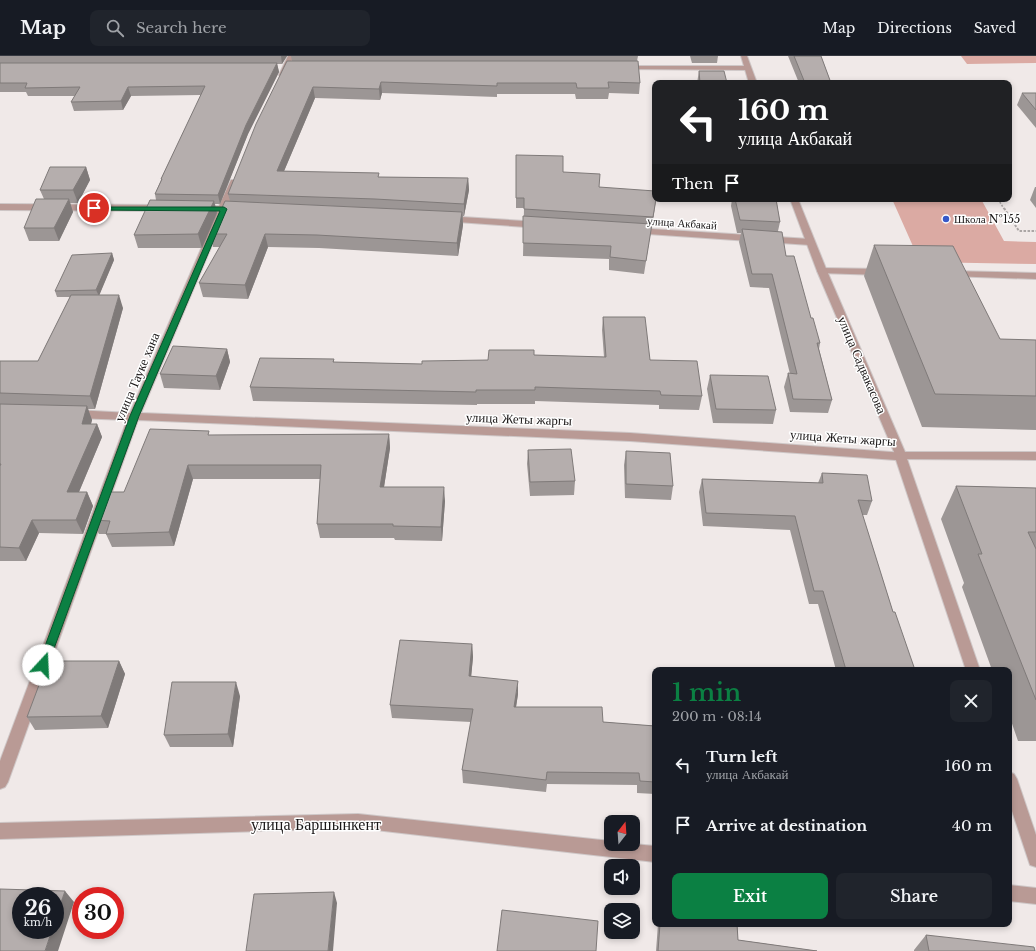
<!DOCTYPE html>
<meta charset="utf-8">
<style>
body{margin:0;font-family:"Libre Baskerville",serif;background:#20242c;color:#f1f3f6;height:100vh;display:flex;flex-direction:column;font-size:15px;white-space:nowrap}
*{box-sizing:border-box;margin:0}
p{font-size:13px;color:#9ea1a6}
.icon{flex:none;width:22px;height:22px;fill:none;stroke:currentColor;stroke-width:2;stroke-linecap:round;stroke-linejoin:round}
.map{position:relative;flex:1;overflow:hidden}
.panel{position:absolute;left:652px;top:611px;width:360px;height:260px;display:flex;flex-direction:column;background:#171b24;border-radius:8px;box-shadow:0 2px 6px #0003}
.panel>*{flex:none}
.guide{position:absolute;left:652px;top:24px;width:360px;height:122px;border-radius:8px;box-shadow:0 2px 6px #0003;background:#202124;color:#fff;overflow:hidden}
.needle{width:26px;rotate:17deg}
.fabs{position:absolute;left:604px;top:759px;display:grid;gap:8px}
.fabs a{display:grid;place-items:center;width:36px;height:36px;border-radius:8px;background:#171b24;box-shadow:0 2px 6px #0003;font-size:20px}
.speed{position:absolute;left:12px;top:831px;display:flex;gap:8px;font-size:20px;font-weight:700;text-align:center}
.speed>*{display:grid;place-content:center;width:52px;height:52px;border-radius:50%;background:#171b24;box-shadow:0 2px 6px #0003;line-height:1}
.speed small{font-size:10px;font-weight:400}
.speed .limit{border:6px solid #d22;background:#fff;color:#111}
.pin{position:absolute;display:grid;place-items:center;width:34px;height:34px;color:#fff;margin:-17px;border:2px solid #fff;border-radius:50%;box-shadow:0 1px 4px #0007}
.me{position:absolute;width:44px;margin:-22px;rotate:20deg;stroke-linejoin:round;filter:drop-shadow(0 0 3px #0008)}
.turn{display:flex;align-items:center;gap:14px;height:84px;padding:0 20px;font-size:18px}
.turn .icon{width:52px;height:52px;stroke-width:2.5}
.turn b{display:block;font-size:28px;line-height:34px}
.then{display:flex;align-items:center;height:38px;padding:0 20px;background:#0003;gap:8px;font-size:15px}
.round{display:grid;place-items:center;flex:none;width:42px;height:42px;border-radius:8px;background:#20242c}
.headline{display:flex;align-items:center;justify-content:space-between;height:68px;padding:0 20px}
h1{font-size:24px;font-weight:600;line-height:30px;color:#0b8043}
.action{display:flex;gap:8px;margin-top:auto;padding:8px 20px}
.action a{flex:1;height:46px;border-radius:8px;background:#0b8043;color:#fff;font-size:16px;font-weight:600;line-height:46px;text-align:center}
.action a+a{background:#20242c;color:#f1f3f6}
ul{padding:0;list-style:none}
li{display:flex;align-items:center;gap:12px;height:60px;padding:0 20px}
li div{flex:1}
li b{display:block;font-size:15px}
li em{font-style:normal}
header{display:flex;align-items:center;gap:24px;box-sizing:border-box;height:56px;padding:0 20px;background:#171b24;border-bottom:1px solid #363941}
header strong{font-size:19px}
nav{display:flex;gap:22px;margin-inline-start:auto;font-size:14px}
.search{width:280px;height:36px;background:#20242c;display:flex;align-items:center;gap:10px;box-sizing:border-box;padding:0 14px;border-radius:8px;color:#9ea1a6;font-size:15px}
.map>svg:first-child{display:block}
.green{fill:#dbaaa3}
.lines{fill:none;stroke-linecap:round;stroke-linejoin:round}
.service-casing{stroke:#cec7c7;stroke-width:2}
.minor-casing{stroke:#cec7c7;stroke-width:2}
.tertiary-casing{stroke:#cec7c7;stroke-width:2}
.path-far1{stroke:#aba6a5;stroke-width:1.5;stroke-dasharray:2 1.5;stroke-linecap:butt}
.path{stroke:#aba6a5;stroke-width:2;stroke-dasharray:2.5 1.5;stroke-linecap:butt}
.service{fill:#b99a95;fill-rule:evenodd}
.minor{fill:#b99a95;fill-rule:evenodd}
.tertiary{fill:#b99a95;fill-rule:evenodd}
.wall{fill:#9c9695}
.shaded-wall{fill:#7f7a79}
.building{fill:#b5aead;stroke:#7f7a79}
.route{fill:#0b8043;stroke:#07532c}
.poi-dot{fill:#3658c9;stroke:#fff;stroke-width:1.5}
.labels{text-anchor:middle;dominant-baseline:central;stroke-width:3;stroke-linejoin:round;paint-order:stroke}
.far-poi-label{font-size:11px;fill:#1a1717;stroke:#fff;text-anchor:start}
.far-street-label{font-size:11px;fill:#1a1717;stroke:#fff}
.street-label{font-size:13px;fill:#1a1717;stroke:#fff}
.near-street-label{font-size:16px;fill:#1a1717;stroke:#fff}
</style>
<header>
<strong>Map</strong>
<div class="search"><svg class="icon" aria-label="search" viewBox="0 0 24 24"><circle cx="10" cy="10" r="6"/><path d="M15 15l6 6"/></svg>Search here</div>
<nav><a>Map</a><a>Directions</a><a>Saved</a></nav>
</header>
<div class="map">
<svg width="1036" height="895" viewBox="0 0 1036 895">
<rect width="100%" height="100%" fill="#f0e9e8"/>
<g class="green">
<path d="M961,0H1036V7L967,8Z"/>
<path d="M892,143H981L1004,185L1036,186V208L920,206Z"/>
</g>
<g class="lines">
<defs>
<g id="service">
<path d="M822,212L881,213L886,216L881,219L819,217L817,215L819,213Z"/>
<path d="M952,215L1036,217V223L949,220L947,218Z"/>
</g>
<g id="minor">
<path d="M288,0H294L284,20H280L279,19Z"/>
<path d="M623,10H748L751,12L748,14L621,13L620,12Z"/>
<path d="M231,124H237L238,126L228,150H238L242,153L238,156H226L141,357L630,377L905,397L980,614H966L896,404L630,385L138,364L8,726L5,731L0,733V705L127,364L75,362L71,361L70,358L71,355L75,354L130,357L217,156H201L197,153L201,150H219Z"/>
<path d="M0,148L162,149L166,152L162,155L0,154Z"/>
<path d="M446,160L540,166L544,169L540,172L443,165L442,163Z"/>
<path d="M636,172L810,183L814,186L810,189L633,177L632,175L633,173Z"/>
<path d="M1009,716L1014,718L1017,723L1036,779V811L1030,809L1009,746Z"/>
<path d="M358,758L611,785V788H633L655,790V806L358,772L0,783V767Z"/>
<path d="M1009,829L1036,832V848L1009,845Z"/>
</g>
<g id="tertiary">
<path d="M741,0H747L757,27H749Z"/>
<path d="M790,143H798L827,215L905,396H1036V404L897,403L817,215Z"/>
</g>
</defs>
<use href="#service" class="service-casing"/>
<use href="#minor" class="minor-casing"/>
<use href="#tertiary" class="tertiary-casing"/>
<path class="path-far1" d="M998,143L1004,153"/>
<path class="path" d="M1004,152L1019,175H1036"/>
<use href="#service" class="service"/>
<use href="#minor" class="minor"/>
<use href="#tertiary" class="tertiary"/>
</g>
<g class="wall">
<path d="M0,0H287L282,8H277L279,16L248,78L220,148H215L217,157L202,192H138L134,179L156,144L155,138L161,124V123L201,39L131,40L123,54L74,55L71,46L75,40H28L26,36H0Z"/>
<path d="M291,0H638L637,5L640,27L639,38L609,37L608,43H576L575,38H497V41L382,37L380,44L315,42L284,115L379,121L468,122L469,134L464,160H463V169L458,200L319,192L268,191L248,243L203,241L199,227L220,191H213L210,178L230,145L228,138L292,5Z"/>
<path d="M690,0H718L717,7H692Z"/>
<path d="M788,0H821L831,27H850H799Z"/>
<path d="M699,15L727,27H697Z"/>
<path d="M1022,37H1036V72L1017,49Z"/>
<path d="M516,99L563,116L599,131L656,143L644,218L609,214V203L523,200L524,152H516Z"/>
<path d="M86,111L90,124L78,147H70L73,156L59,185H29L24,172L44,143L40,134Z"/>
<path d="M1035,131H1036V152L1030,144Z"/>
<path d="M732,143H776L780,166L778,175L786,200L811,262L820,287L819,293L832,344L828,357L790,356L784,331L788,317L790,318L769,232L750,231L739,186L741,177H737L731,150Z"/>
<path d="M874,189L1000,283L1036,284V374L922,371L864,220Z"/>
<path d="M112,197L114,204L99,239L123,252L95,353H88L92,364L91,368H97L102,381L79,436H87L93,450L83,478L39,477L26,505H0V305H38L70,241H57L55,235Z"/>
<path d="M603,261L650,304L702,340L699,354L659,353V349L535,345V348H477V349L253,345L250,331L334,303V306L422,308L488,304L534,299L604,301L602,274Z"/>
<path d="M227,293L230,306L220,334L164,332L160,318Z"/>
<path d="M710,319L776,354L773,368L713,367L707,333Z"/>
<path d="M389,378L390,392L384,431L445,445L442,485L395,484L394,482H320L317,468L320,423H193L174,490L112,491L106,478H99L92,464L124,436L210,379Z"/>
<path d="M528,394L575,425L574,439L530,440L527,408Z"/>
<path d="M626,395L673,430L671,444L625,442L624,409Z"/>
<path d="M822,417L872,445L867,459H862L893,556L915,614H836L818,548H809L790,474L703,470L699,436L702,423L818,427Z"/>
<path d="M956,430L1036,432V685H1018L1009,659V614H992L962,531L964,527L941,463Z"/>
<path d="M472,588L473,601L471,620L518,638L516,651L603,666L655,670V738L637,737V729L547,728L546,736L463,727L462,714L471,666L392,662L390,649Z"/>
<path d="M119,605L125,618L108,672L35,674L27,661Z"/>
<path d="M240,640L233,691H170L164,679Z"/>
<path d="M658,868H737L738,884L817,895H656Z"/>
<path d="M926,879L1035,895H914V894Z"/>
</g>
<g class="shaded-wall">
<path d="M281,0H287L282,8Z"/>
<path d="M277,7L279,16L248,78L220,148L218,139L246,69Z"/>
<path d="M381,26L382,37L380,44L379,33Z"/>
<path d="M128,31L131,40L123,54L121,45Z"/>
<path d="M313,31L315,42L279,127L277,115Z"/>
<path d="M86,111L90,124L78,147L73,134Z"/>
<path d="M468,122L469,134L464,160V148Z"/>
<path d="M69,143L73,156L59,185L54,172Z"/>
<path d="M656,143L652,172L653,161Z"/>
<path d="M214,145L217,157L202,192L198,178Z"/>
<path d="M462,156L463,169L458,200L457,187Z"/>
<path d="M265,178L268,191L248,243L245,229Z"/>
<path d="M112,197L114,204L99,240L96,234Z"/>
<path d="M119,239L123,252L95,353L90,340Z"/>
<path d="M227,293L230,306L220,334L216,320Z"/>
<path d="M87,350L92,364L87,382L82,368Z"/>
<path d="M97,368L102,381L73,450L67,436Z"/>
<path d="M389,378L390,392L382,444L380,431Z"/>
<path d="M188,409L193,423L174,490L169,476Z"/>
<path d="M444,431L445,445L442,485L441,471Z"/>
<path d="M87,436L93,450L83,478L76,464Z"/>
<path d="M32,464L39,477L26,505L19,492Z"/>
<path d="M472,588L473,601L470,633L469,620Z"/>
<path d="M119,605L125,618L108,672L101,660Z"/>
<path d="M518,625V638L514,664V651Z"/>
<path d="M236,626L240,640L233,691L228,678Z"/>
<path d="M65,835L74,846L58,895H45L52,874H55V864Z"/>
<path d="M334,836L337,847L333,895H328Z"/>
</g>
<g class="building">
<path d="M794,0H821L831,27H850H805Z"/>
<path d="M287,5H638L640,27L608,26L609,32H577L576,27H497V30L381,26L379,33L313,31L277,115L379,117L378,121L468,122L464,148L375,143L228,138L256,68Z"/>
<path d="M0,7H277L246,69L218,139L155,138L162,123H161L205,30L128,31L121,45L71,46L80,31L25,32L27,27H0Z"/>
<path d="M699,15H724L727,27H700Z"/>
<path d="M1022,37H1036V54Z"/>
<path d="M516,99L563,100V116L600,118L599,131L655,135V143H656L653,161L524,153V142H516Z"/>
<path d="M50,111H86L73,134H40Z"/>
<path d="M36,143H69L54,172H24Z"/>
<path d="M735,143H776L780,166L740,164Z"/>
<path d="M150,144L214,145L198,178L134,179Z"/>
<path d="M225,145L462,156L457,187L317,179L265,178L245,229L199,227L227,178H210Z"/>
<path d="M523,160L652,168L646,205L610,201L611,190L523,187Z"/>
<path d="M742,173L782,176L786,200H794L811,262H813L820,287H817L832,344L793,343L788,317L797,318L772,218H752Z"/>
<path d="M874,189L953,190L1000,283L1036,284V340L935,338Z"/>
<path d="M112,197L96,234L55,235L72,199Z"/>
<path d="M71,239H119L90,340L0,337V305H38Z"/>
<path d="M603,261H645L650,304L697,305L702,340L661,339L660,335L535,331V334H476V336L250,331L260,302L334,303L333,306L422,308V305L488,304L489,294H534V299L606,301Z"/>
<path d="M173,290L227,293L216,320L160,318Z"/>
<path d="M710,319L768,320L776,354L716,353Z"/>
<path d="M0,348L87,350L82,368H97L67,436H87L76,464H32L19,492L0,491V410L1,408H0Z"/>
<path d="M150,373L209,375L208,379L389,378L380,431H444L441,471L393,470V468H317L321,409H188L169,476L106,478L110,465L92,464L103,436H124Z"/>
<path d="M571,393L575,425L530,426L528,394Z"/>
<path d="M626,395L670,397L673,430L626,428Z"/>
<path d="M822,417L867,419L872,445L858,444L893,556H895L915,614H846L823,535H814L795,460L706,457L702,423L823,427Z"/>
<path d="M956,430L1036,432V476H1028L1036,493V644L978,498H982Z"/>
<path d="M400,584L472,588L469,620L518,625L514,651H602L603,666L655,670V726L640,725L639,717L547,716L546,724L462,714L473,653L390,649Z"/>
<path d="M48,605H119L101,660L27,661Z"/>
<path d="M172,626H236L228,678L164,679Z"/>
<path d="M0,833L65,835L55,864V840H21V874H52L45,895H0Z"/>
<path d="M334,836L328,895H246L254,838Z"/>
<path d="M502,854L598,865L596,895H497Z"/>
<path d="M660,868H737L738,884L817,895H658Z"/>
<path d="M926,879L1034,891L1035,895H929Z"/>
</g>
<path class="route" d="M92,151H224L227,153L139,360L48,609L47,612L43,613L39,612L38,609L130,360L220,155L94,154L92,153Z"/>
<circle class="poi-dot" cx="946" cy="163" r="4"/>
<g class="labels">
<g class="far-poi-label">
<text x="954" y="163">Школа №155</text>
</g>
<g class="far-street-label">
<text transform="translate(682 167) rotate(4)">улица Акбакай</text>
</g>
<g class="street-label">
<text transform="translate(862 309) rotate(67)">улица Садвакасова</text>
<text transform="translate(137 321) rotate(-67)">улица Тауке хана</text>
<text transform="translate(519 363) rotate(2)">улица Жеты жаргы</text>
<text transform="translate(843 382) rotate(4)">улица Жеты жаргы</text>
</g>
<g class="near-street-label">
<text x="316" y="768">улица Баршынкент</text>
</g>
</g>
</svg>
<div class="fabs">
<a><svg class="needle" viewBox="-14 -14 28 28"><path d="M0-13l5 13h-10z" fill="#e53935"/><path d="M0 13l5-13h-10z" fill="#9ea1a6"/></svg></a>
<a><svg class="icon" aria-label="sound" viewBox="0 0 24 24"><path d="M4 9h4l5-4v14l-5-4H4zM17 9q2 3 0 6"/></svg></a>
<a><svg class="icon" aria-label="layers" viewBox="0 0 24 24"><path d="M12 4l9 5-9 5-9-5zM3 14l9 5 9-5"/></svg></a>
</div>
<div class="speed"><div>26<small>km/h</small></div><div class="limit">30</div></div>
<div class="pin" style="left:94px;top:152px;background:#d93025"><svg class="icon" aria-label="arrive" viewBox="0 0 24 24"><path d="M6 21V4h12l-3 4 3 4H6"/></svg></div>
<svg class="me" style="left:43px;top:609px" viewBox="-20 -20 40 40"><circle r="19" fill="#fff"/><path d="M0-13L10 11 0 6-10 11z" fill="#0b8043"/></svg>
<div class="guide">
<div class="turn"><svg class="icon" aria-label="left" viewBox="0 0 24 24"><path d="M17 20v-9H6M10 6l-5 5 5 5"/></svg><div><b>160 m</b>улица Акбакай</div></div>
<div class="then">Then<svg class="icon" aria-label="arrive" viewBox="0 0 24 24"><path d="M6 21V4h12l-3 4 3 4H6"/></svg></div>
</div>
<section class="panel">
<div class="headline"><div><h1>1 min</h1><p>200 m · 08:14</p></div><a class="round"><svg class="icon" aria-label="close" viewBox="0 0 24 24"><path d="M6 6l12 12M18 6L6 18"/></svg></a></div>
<ul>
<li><svg class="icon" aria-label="left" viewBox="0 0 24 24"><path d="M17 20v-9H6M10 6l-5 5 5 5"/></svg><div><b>Turn left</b><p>улица Акбакай</p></div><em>160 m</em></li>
<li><svg class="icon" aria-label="arrive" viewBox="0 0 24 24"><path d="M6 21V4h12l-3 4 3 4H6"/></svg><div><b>Arrive at destination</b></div><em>40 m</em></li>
</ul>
<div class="action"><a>Exit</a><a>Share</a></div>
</section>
</div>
